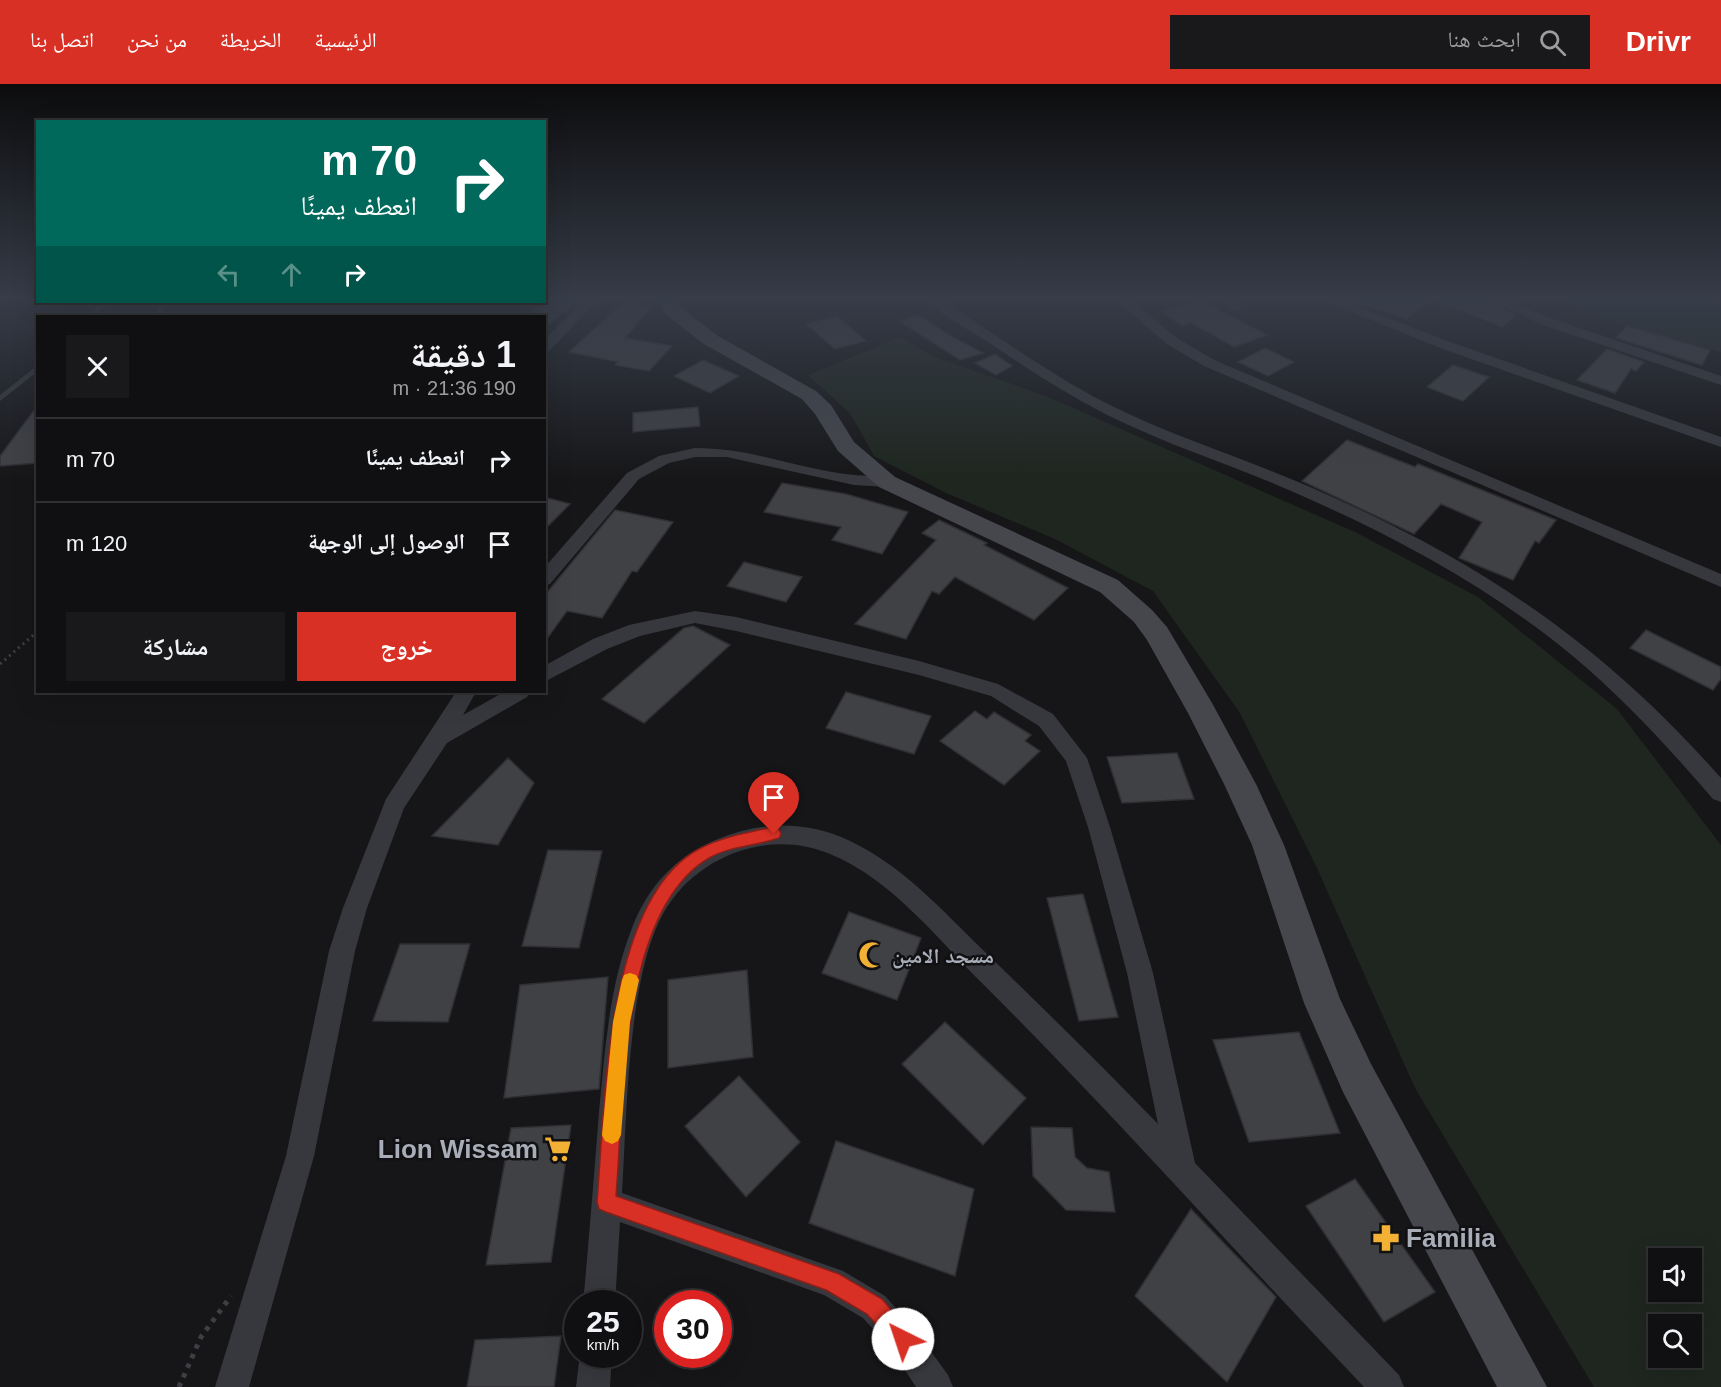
<!DOCTYPE html>
<html lang="ar">
<meta charset="utf-8">
<style>
body{margin:0;font-family:Helvetica,"Noto Naskh Arabic",sans-serif;background:#19191b;color:#f1f3f6;direction:rtl;height:100vh;display:flex;flex-direction:column;font-size:22px;white-space:nowrap}
*{box-sizing:border-box;margin:0}
p{font-size:20px;color:#9c9d9f}
.icon{flex:none;width:33px;height:33px;fill:none;stroke:currentColor;stroke-width:2;stroke-linecap:round;stroke-linejoin:round}
.map{position:relative;flex:1;overflow:hidden;direction:ltr}
.details{position:absolute;left:36px;top:231px;width:510px;height:378px;display:flex;flex-direction:column;background:#101012;border-radius:0px;box-shadow:0 6px 24px #0002,0 0 0 2px #303032;direction:rtl}
.details>*{flex:none}
.hud{position:absolute;left:36px;top:36px;width:510px;height:183px;border-radius:0px;box-shadow:0 6px 24px #0002,0 0 0 2px #303032;direction:rtl;background:#00695c;color:#fff;overflow:hidden}
.buttons{position:absolute;left:1648px;top:1164px;display:grid;gap:12px}
.buttons a{display:grid;place-items:center;width:54px;height:54px;border-radius:0px;background:#101012;box-shadow:0 6px 24px #0002,0 0 0 2px #303032;font-size:30px}
.speed{position:absolute;left:564px;top:1206px;display:flex;gap:12px;font-size:30px;font-weight:700;text-align:center}
.speed>*{display:grid;place-content:center;width:78px;height:78px;border-radius:50%;background:#101012;box-shadow:0 6px 24px #0002,0 0 0 2px #303032;line-height:1}
.speed small{font-size:15px;font-weight:400}
.speed .limit{border:9px solid #d22;background:#fff;color:#111}
.pin{position:absolute;display:grid;place-items:center;width:51px;height:51px;color:#fff;margin:-62px -26px;border-radius:50% 50% 50% 0;rotate:-45deg;box-shadow:0 0 6px #0007}
.pin .icon{rotate:45deg}
.me{position:absolute;width:66px;margin:-33px;rotate:319deg;stroke-linejoin:round;filter:drop-shadow(0 0 4px #0008)}
.turn{display:flex;align-items:center;gap:21px;height:126px;padding:0 30px;font-size:27px}
.turn .icon{width:78px;height:78px;stroke-width:2.5}
.turn b{display:block;font-size:42px;line-height:51px}
.lanes{display:flex;align-items:center;height:57px;padding:0 30px;background:#0003;justify-content:center;gap:30px;direction:ltr}
.lanes .off{opacity:.35}
.round{display:grid;place-items:center;flex:none;width:63px;height:63px;border-radius:0px;background:#19191b}
.overview{display:flex;align-items:center;justify-content:space-between;height:102px;padding:0 30px}
h1{font-size:36px;font-weight:800;line-height:45px}
.primary-button{display:flex;gap:12px;margin-top:auto;padding:12px 30px}
.primary-button a{flex:1;height:69px;border-radius:0px;background:#d93025;color:#fff;font-size:24px;font-weight:800;line-height:69px;text-align:center}
.primary-button a+a{background:#19191b;color:#f1f3f6}
ul{padding:0;list-style:none}
li{display:flex;align-items:center;gap:18px;height:84px;padding:0 30px;border-top:2px solid #303032}
li div{flex:1}
li b{display:block;font-size:22px}
li em{font-style:normal}
header{display:flex;align-items:center;gap:36px;box-sizing:border-box;height:84px;padding:0 30px;background:#d93025;color:#fff}
header strong{font-size:28px}
nav{display:flex;gap:33px;margin-inline-start:auto;font-size:21px}
.search{width:420px;height:54px;background:#19191b;display:flex;align-items:center;gap:15px;box-sizing:border-box;padding:0 21px;border-radius:0px;color:#9c9d9f;font-size:22px}
.map>svg:first-child{display:block}
.green{fill:#1e261f;fill-rule:evenodd}
.building{fill:#404145;stroke:#303034;stroke-width:1.5}
.lines{fill:none;stroke-linecap:round;stroke-linejoin:round}
.path-far1{stroke:#3d3f44;stroke-width:3;stroke-dasharray:2 4;stroke-linecap:butt}
.path{stroke:#3d3f44;stroke-width:5;stroke-dasharray:4.5 6;stroke-linecap:butt}
.lane{fill:#37383d;fill-rule:evenodd}
.street{fill:#37383d;fill-rule:evenodd}
.secondary{fill:#45474d;fill-rule:evenodd}
.route{fill:#d93025;stroke:#8d1f18;stroke-width:1.5}
.slow{fill:#f59e0b}
.labels{text-anchor:middle;dominant-baseline:central;stroke-width:5;stroke-linejoin:round;paint-order:stroke}
.poi-label{font-size:21px;font-weight:bold;fill:#a8adb8;stroke:#111113;text-anchor:start}
.near-poi-label{font-size:26px;font-weight:bold;fill:#a8adb8;stroke:#111113;text-anchor:end}
</style>
<header>
<strong>Drivr</strong>
<div class="search"><svg class="icon" aria-label="search" viewBox="0 0 24 24"><circle cx="10" cy="10" r="6"/><path d="M15 15l6 6"/></svg>ابحث هنا</div>
<nav><a>الرئيسية</a><a>الخريطة</a><a>من نحن</a><a>اتصل بنا</a></nav>
</header>
<div class="map">
<svg width="1721" height="1303" viewBox="0 0 1721 1303">
<rect width="100%" height="100%" fill="#161618"/>
<g class="green">
<path d="M1559,215H1721V268L1605,236Z"/>
<path d="M901,253L934,273L1046,312L1357,449L1478,513L1617,625L1721,761V1303H1594L1415,1004L1317,784L1240,629L1153,507L1055,455L946,409L874,372L850,329L808,291ZM1659,1174H1692V1208H1659ZM1659,1240H1692V1274H1659Z"/>
</g>
<g class="building">
<path d="M547,215H580L544,244V232H526Z"/>
<path d="M1356,215H1431L1406,235L1356,218Z"/>
<path d="M1433,215H1486L1516,231L1502,243Z"/>
<path d="M625,217L644,220L642,223L651,224L625,254L672,262L649,287L615,281L618,278L569,268Z"/>
<path d="M1203,217L1267,251L1234,263L1192,239L1182,242L1161,227Z"/>
<path d="M919,231L949,251L983,269L960,276L899,237Z"/>
<path d="M837,232L866,257L835,265L806,240Z"/>
<path d="M1627,242L1665,253L1710,266L1702,281L1616,254Z"/>
<path d="M1265,264L1294,278L1268,292L1238,278Z"/>
<path d="M1607,265L1644,278L1636,287L1631,285L1615,309L1577,296Z"/>
<path d="M995,270L1012,282L996,291L975,279Z"/>
<path d="M703,276L739,292L710,309L674,292Z"/>
<path d="M1453,281L1489,293L1463,317L1427,303Z"/>
<path d="M38,321V379L0,382V372Z"/>
<path d="M698,323L700,342L633,348V329Z"/>
<path d="M1347,356L1415,383L1418,380L1556,436L1539,459L1535,457L1513,496L1459,474L1482,438L1441,420L1414,450L1302,397Z"/>
<path d="M782,399L846,410L908,428L882,470L832,456L841,443L764,428Z"/>
<path d="M544,413L570,420L544,446Z"/>
<path d="M615,426L673,438L637,488L632,487L602,534L567,527L544,559V512Z"/>
<path d="M939,436L987,459L984,461L1068,504L1034,536L955,493L939,510L932,507L906,555L855,540L936,456L922,449Z"/>
<path d="M744,478L802,493L786,518L727,502Z"/>
<path d="M693,542L730,561L644,639L602,615L684,544Z"/>
<path d="M1646,546L1721,583V595L1713,606L1630,564Z"/>
<path d="M846,608L931,632L914,670L826,644Z"/>
<path d="M975,627L987,635L994,628L1031,651L1025,657L1040,667L1004,701L940,657Z"/>
<path d="M1177,669L1194,715L1122,719L1107,673Z"/>
<path d="M508,674L534,699L498,761L432,752Z"/>
<path d="M548,766L602,767L579,864L522,862Z"/>
<path d="M1083,810L1118,933L1079,937L1047,814Z"/>
<path d="M849,828L921,854L897,916L822,889Z"/>
<path d="M400,860H470L448,938L373,937Z"/>
<path d="M747,886L753,973L668,984V896Z"/>
<path d="M608,893L599,1005L504,1014L520,901Z"/>
<path d="M945,938L1026,1014L983,1061L902,980Z"/>
<path d="M1299,948L1340,1049L1249,1058L1213,956Z"/>
<path d="M739,992L800,1058L746,1113L685,1042Z"/>
<path d="M571,1041L551,1178L486,1181L511,1044Z"/>
<path d="M1031,1043L1072,1044L1075,1073L1087,1084L1109,1088L1115,1128L1066,1126L1033,1092Z"/>
<path d="M836,1057L974,1105L955,1192L809,1139Z"/>
<path d="M1355,1095L1435,1208L1384,1238L1306,1122Z"/>
<path d="M1191,1125L1276,1213L1227,1298L1135,1212Z"/>
<path d="M561,1252L554,1303H467L475,1256Z"/>
</g>
<g class="lines">
<path class="path-far1" d="M0,580L38,547"/>
<path class="path" d="M179,1303L201,1253L231,1212"/>
<g class="lane">
<path d="M102,218H108L95,232H89Z"/>
<path d="M159,218H165L163,232H157Z"/>
<path d="M38,281V287L0,317V311Z"/>
</g>
<g class="street">
<path d="M586,215H599L549,267L544,268V256Z"/>
<path d="M926,215H941C995,250 1048,289 1106,319C1171,352 1241,373 1308,402C1476,475 1599,556 1721,694V718L1713,715C1670,665 1625,616 1574,573C1491,504 1396,453 1298,410C1240,384 1179,365 1122,338C1075,316 1031,287 988,258C969,245 941,232 926,215Z"/>
<path d="M1115,215H1129L1177,254L1214,276L1721,490V503L1204,282L1167,260Z"/>
<path d="M1220,215H1234L1243,223L1242,226H1232Z"/>
<path d="M1320,215H1338L1453,259L1721,353V363L1443,265Z"/>
<path d="M1488,215H1505L1550,234L1721,292V301L1540,240Z"/>
<path d="M695,364C755,364 800,386 855,391C867,393 888,389 895,398L887,403L854,401L727,373H695L669,379L639,395L550,500L544,502V484L627,389L659,372Z"/>
<path d="M695,527L736,533L919,577L998,600L1053,630L1087,674L1110,743L1153,889L1195,1079L1399,1291L1404,1303H1364C1237,1170 1115,1032 985,902C938,856 892,795 830,770C769,744 696,772 664,828C627,893 627,1033 622,1109L843,1187L885,1212L914,1244L948,1291L953,1303H916L892,1266L863,1234L824,1211L620,1138L615,1220H583C589,1155 594,1092 599,1028C605,966 609,902 632,844C648,802 676,772 718,755C760,737 806,737 848,756C902,781 942,826 984,867C1043,924 1101,981 1158,1040L1127,889L1088,743L1066,677L1039,642L991,612L919,591L736,547L695,539L640,552L607,565L544,598V582L593,555L629,541Z"/>
<path d="M456,608H476L463,631L504,608H530L527,613L447,659L404,724L367,824L355,867L314,1072L249,1303H215L286,1072L329,867L343,824L386,715Z"/>
<path d="M580,1270H612L610,1303H576Z"/>
</g>
<path class="secondary" d="M656,215H674L679,222L718,252L816,307L831,321L854,358L895,393L1118,496L1152,526L1167,543L1212,619L1256,700L1284,761L1340,915L1371,980L1547,1303H1497L1343,1008L1304,919L1252,761L1224,700L1188,629L1147,556L1134,538L1100,508L879,403L838,367L815,330L802,315L704,260L665,230Z"/>
</g>
<linearGradient id="sky" x2="0" y2="1"><stop stop-color="#0c0c0d"/><stop offset="0.54" stop-color="#363c48"/><stop offset="1" stop-color="#363c48" stop-opacity="0"/></linearGradient>
<rect width="1721" height="397" fill="url(#sky)"/>
<path class="route" d="M774,743L779,745L781,750L779,754C756,762 730,762 709,774C619,827 624,1019 616,1112L839,1190L882,1215L910,1247L913,1255L910,1262L903,1265L895,1262L867,1230L826,1206L606,1128L599,1125L597,1118C605,1024 605,815 699,765C722,753 749,748 774,743Z"/>
<path class="slow" d="M630,889L636,891L639,896L630,938L621,1051L618,1057L612,1060L605,1057L602,1051L613,938L622,896L624,891Z"/>
<defs>
<symbol id="mosque-bare" viewBox="-9 -9 18 18"><path d="M3.5-4.9A6 6 0 1 0 3.5 4.9A5 5 0 1 1 3.5-4.9Z" fill="#f2b134" stroke="#111113" stroke-width="2.5" paint-order="stroke"/></symbol>
<symbol id="supermarket-bare" viewBox="-9 -9 18 18"><path d="M-6-5.5h2.5l.6 2H6L4.5 2H-2.5L-4.4-4H-6ZM-1.5 3.2a1.3 1.3 0 1 0 .1 0ZM3 3.2a1.3 1.3 0 1 0 .1 0Z" fill="#f2b134" stroke="#111113" stroke-width="2.5" paint-order="stroke"/></symbol>
<symbol id="pharmacy-bare" viewBox="-9 -9 18 18"><path d="M-2-6h4v4h4v4h-4v4h-4v-4h-4v-4h4Z" fill="#f2b134" stroke="#111113" stroke-width="2.5" paint-order="stroke"/></symbol>
</defs>
<g fill-rule="evenodd">
<use href="#mosque-bare" x="853" y="852" width="38" height="38"/>
<use href="#supermarket-bare" x="539" y="1046" width="38" height="38"/>
<use href="#pharmacy-bare" x="1367" y="1135" width="38" height="38"/>
</g>
<g class="labels">
<g class="poi-label">
<text x="892" y="871">مسجد الامين</text>
</g>
<g class="near-poi-label">
<text x="538" y="1065">Lion Wissam</text>
<text x="1406" y="1154" text-anchor="start">Familia</text>
</g>
</g>
</svg>
<div class="buttons">
<a><svg class="icon" aria-label="sound" viewBox="0 0 24 24"><path d="M4 9h4l5-4v14l-5-4H4zM17 9q2 3 0 6"/></svg></a>
<a><svg class="icon" aria-label="search" viewBox="0 0 24 24"><circle cx="10" cy="10" r="6"/><path d="M15 15l6 6"/></svg></a>
</div>
<div class="speed"><div>25<small>km/h</small></div><div class="limit">30</div></div>
<div class="pin" style="left:774px;top:750px;background:#d93025"><svg class="icon" aria-label="arrive" viewBox="0 0 24 24"><path d="M6 21V4h12l-3 4 3 4H6"/></svg></div>
<svg class="me" style="left:903px;top:1255px" viewBox="-20 -20 40 40"><circle r="19" fill="#fff"/><path d="M0-13L10 11 0 6-10 11z" fill="#d93025"/></svg>
<div class="hud">
<div class="turn"><svg class="icon" aria-label="right" viewBox="0 0 24 24"><path d="M7 20v-9h11M14 6l5 5-5 5"/></svg><div><b>70 m</b>انعطف يمينًا</div></div>
<div class="lanes"><svg class="icon off" aria-label="left" viewBox="0 0 24 24"><path d="M17 20v-9H6M10 6l-5 5 5 5"/></svg><svg class="icon off" aria-label="ahead" viewBox="0 0 24 24"><path d="M12 20V5M6 11l6-6 6 6"/></svg><svg class="icon" aria-label="right" viewBox="0 0 24 24"><path d="M7 20v-9h11M14 6l5 5-5 5"/></svg></div>
</div>
<section class="details">
<div class="overview"><div><h1>1 دقيقة</h1><p>190 m · 21:36</p></div><a class="round"><svg class="icon" aria-label="close" viewBox="0 0 24 24"><path d="M6 6l12 12M18 6L6 18"/></svg></a></div>
<ul>
<li><svg class="icon" aria-label="right" viewBox="0 0 24 24"><path d="M7 20v-9h11M14 6l5 5-5 5"/></svg><div><b>انعطف يمينًا</b></div><em>70 m</em></li>
<li><svg class="icon" aria-label="arrive" viewBox="0 0 24 24"><path d="M6 21V4h12l-3 4 3 4H6"/></svg><div><b>الوصول إلى الوجهة</b></div><em>120 m</em></li>
</ul>
<div class="primary-button"><a>خروج</a><a>مشاركة</a></div>
</section>
</div>
